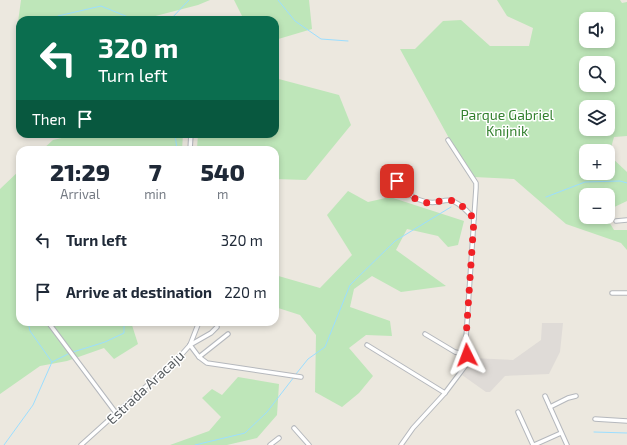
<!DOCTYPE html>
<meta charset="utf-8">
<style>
body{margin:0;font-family:"Exo 2",sans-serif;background:#f6f6f7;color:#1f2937;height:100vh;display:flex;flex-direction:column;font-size:15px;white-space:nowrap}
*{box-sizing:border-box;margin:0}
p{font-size:13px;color:#747a83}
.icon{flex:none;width:22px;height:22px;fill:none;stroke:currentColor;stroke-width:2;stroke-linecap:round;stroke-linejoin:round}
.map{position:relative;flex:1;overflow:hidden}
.side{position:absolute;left:16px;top:146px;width:263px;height:180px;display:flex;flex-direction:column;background:#fff;border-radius:12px;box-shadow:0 2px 6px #0003}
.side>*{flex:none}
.banner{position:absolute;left:16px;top:16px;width:263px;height:122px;border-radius:12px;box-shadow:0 2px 6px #0003;background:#0b6e4f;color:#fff;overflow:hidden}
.fabs{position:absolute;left:579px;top:12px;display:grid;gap:8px}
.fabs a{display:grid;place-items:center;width:36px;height:36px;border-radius:8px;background:#fff;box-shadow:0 2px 6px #0003;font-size:20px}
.pin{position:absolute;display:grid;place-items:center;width:34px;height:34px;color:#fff;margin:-17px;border-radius:8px;box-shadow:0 2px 6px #0006}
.me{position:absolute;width:44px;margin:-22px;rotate:357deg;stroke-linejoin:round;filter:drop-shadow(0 0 3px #0008)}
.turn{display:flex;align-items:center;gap:14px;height:84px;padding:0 16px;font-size:18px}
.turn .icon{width:52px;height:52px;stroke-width:2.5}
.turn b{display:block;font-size:28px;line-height:34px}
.then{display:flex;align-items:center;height:38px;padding:0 16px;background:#0003;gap:8px;font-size:15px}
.eta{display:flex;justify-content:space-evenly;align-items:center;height:68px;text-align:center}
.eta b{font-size:24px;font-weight:800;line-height:28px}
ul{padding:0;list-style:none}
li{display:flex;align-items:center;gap:12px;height:52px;padding:0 16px}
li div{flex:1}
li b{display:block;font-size:15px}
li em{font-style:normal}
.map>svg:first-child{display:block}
.industrial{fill:#dfdbd7}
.green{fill:#bee6b9;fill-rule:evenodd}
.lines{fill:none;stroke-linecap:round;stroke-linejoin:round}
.stream{stroke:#9cdeff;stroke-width:1}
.minor-casing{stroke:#b5b8bd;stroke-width:5.5}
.minor{stroke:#fff;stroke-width:3.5}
.route{stroke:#f02126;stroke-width:7;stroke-dasharray:0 12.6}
.labels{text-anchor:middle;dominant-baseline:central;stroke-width:3;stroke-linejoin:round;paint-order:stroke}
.park-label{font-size:14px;fill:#34812f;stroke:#fff}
.street-label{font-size:14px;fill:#585d61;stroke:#fff}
</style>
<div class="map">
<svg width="627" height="445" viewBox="0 0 627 445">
<rect width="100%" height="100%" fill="#ece8df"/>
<path class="industrial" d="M542,323H563L560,352L549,374L505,376L490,392H486L462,375L470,365L471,358L513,360L541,340Z"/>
<g class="green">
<path d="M21,0H210L198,5L140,20L111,18L108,20H20V22H18Z"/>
<path d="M234,0H309L312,29L275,40V20H244Z"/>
<path d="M497,0H620L622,3L627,2V136L614,137L609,155L627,172V201L608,210V195H586V217H606L614,230H627V250L621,243L566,224L514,179L474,177L450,140L400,49H415L443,21L461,20L490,46H529L533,28L507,16ZM586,19H608V41H586ZM586,63H608V85H586ZM586,107H608V129H586ZM586,151H608V173H586Z"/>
<path d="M275,78L339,95L351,125L306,180L275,179V150L197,149L198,134H275Z"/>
<path d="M79,134H183L182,150H42L53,140Z"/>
<path d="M20,170V322H131L138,344L114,359L104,348L67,361L40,366L0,394V189Z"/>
<path d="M348,191L368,202L390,197L464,221L458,245L448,247L438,236L407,229L396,250L446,286L401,292L372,276L354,289L350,307L390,321L392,336L366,335L349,348L373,376L359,393L342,407L315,392L316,335L300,315L275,307V275L320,288L352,255L327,215Z"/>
<path d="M238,377L279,384L277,415L257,438L227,445H170L209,431L221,417L202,398L212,389L222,395Z"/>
</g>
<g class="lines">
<g class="stream">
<path d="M278,0L295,21L321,39L348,41"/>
<path d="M58,16L101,6L133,19"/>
<path d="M121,20H138"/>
<path d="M170,20L189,0"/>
<path d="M175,134L177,150"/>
<path d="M546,197L585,182L620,181L627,183"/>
<path d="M28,322L30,331L52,362"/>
<path d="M73,352L105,342L124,333V322"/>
<path d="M296,374L308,359L325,347L350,285L395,241L451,207"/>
<path d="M594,432L627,433"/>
<path d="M4,445L33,405L52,362L70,353"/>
<path d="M195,445L245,433L267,412L294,377"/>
</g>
<defs>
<g id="minor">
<path d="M190,150L191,134"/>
<path d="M396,174C397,183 401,186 407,192C416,200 425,204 438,202C443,201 448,199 453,201C462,205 468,212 474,219"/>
<path d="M616,221L627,220"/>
<path d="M612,293H627"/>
<path d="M48,322L116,413"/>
<path d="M425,334L455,352L467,355"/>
<path d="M190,345L199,357L207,363L301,377"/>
<path d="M190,345L211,333L217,327"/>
<path d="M367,345L445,393"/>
<path d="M199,357L228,334"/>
<path d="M545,396L567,445"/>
<path d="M550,407L568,398L576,396"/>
<path d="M518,412L533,445"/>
<path d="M595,419L627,421"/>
<path d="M294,428L309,445"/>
<path d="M81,445L182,354L190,345L199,322"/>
<path d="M270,445L279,438"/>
<path d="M401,445L413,428L445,393L466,365L468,359L465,348L466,338L476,188V183L448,140"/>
<path d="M534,445L561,433"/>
</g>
</defs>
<use href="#minor" class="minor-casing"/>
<use href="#minor" class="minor"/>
</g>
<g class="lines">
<path class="route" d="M397,181C404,192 418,204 432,203C437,202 442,200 447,200C458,200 468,211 474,219L466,338L467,355"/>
</g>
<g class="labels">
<g class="park-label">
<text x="507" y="114">Parque Gabriel<tspan x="507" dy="16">Knijnik</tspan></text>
</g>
<g class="street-label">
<text transform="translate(145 387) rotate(-43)">Estrada Aracaju</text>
</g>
</g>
</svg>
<div class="fabs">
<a><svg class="icon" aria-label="sound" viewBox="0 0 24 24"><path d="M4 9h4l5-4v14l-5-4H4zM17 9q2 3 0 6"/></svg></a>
<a><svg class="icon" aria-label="search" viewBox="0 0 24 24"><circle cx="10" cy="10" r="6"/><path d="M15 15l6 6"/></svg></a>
<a><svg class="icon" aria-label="layers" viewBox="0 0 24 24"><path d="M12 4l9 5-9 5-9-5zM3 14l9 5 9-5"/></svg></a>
<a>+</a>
<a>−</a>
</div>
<div class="pin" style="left:397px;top:181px;background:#d93025"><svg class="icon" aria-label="arrive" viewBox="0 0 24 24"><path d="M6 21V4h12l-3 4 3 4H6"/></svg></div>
<svg class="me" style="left:467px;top:355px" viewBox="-20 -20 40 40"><path d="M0-17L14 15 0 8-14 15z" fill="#f02126" stroke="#fff" stroke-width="4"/></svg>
<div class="banner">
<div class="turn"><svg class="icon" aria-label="left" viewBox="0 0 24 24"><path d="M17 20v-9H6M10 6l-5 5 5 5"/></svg><div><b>320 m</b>Turn left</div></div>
<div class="then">Then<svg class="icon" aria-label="arrive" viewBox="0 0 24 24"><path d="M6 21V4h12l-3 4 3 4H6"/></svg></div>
</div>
<section class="side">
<div class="eta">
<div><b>21:29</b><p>Arrival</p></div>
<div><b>7</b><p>min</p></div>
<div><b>540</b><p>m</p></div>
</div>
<ul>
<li><svg class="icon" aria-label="left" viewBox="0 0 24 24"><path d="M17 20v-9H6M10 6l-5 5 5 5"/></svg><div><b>Turn left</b></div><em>320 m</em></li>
<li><svg class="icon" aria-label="arrive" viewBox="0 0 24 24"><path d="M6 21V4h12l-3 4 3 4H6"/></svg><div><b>Arrive at destination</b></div><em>220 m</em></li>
</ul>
</section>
</div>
